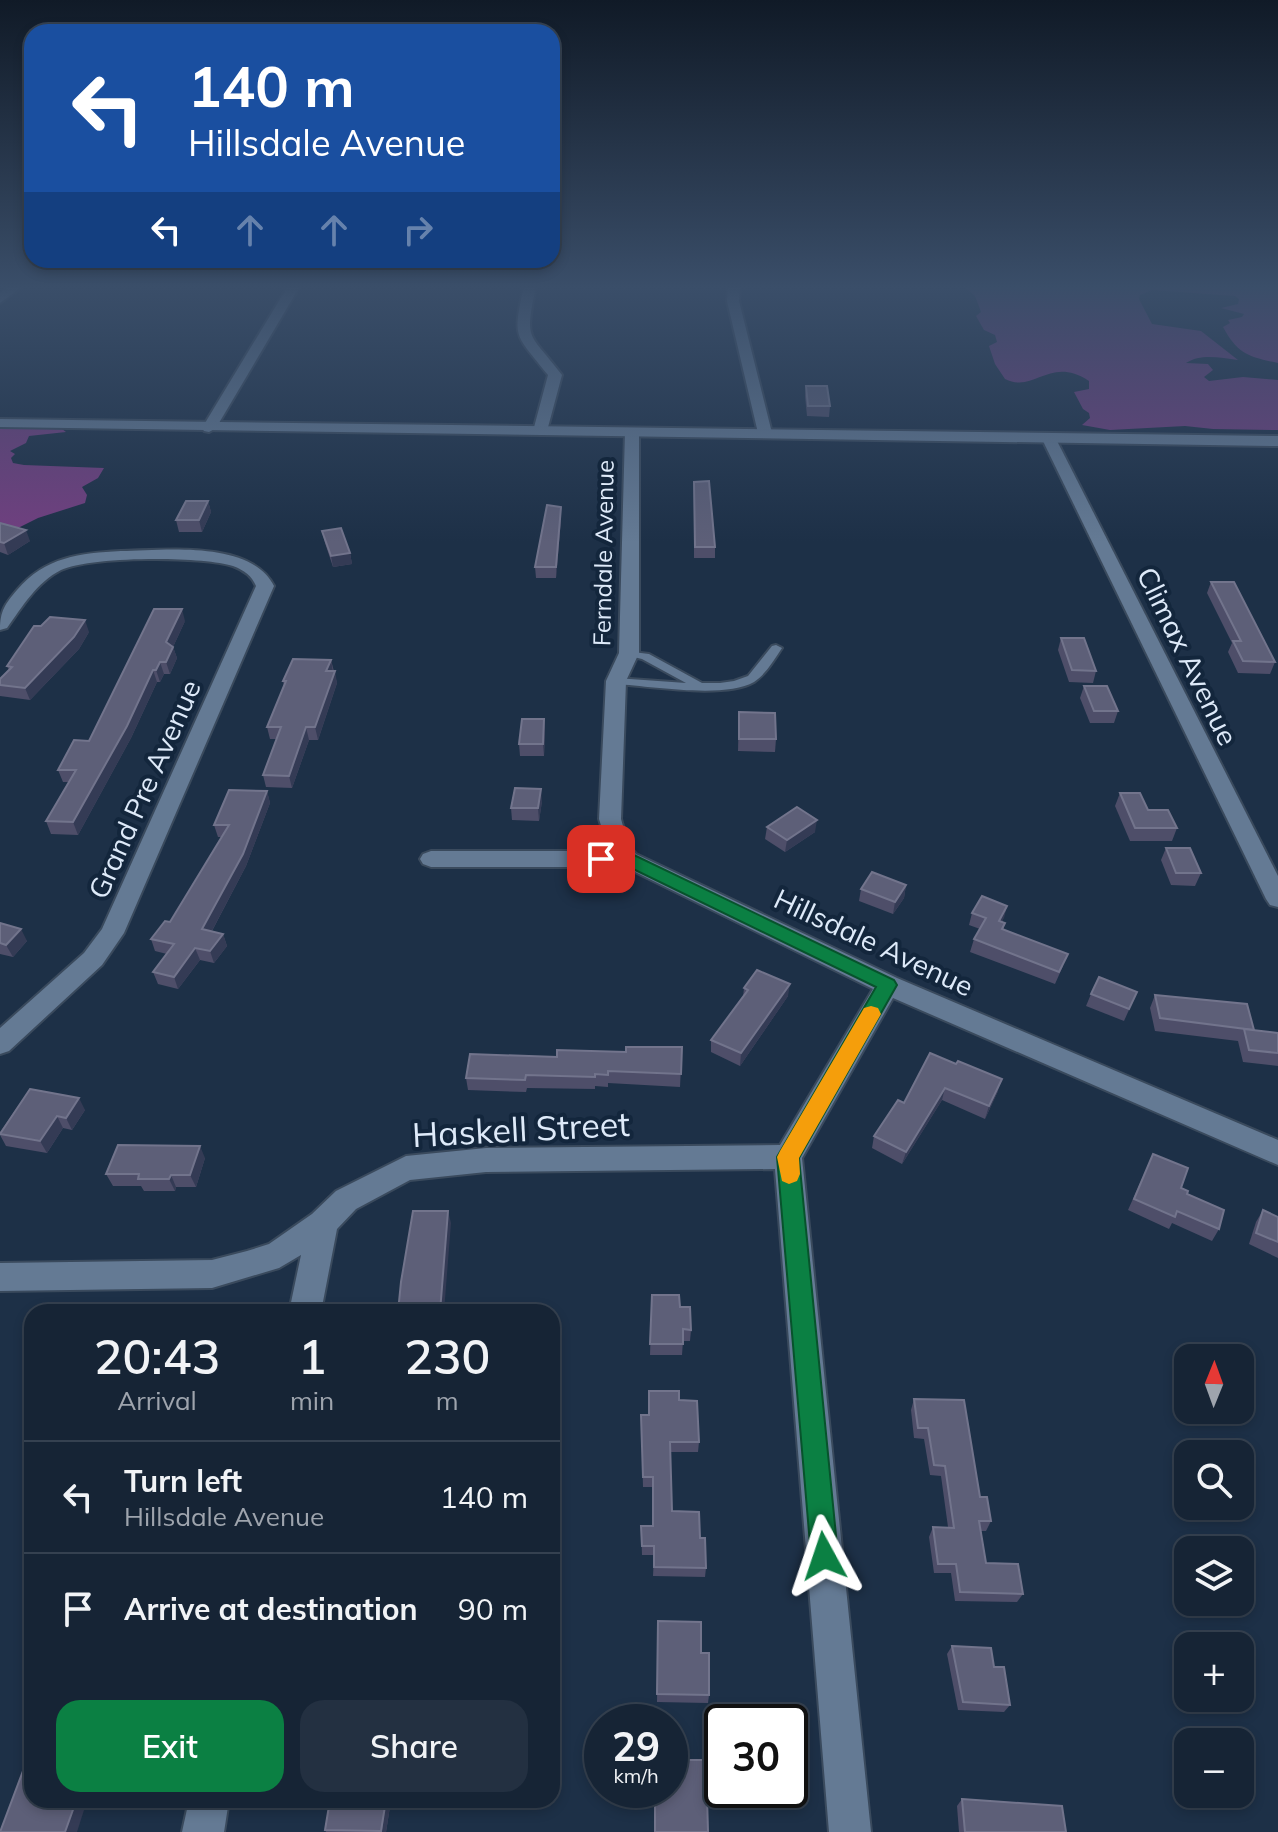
<!DOCTYPE html>
<meta charset="utf-8">
<style>
body{margin:0;font-family:Mulish,sans-serif;background:#233041;color:#f1f3f6;height:100vh;display:flex;flex-direction:column;font-size:30px;white-space:nowrap}
*{box-sizing:border-box;margin:0}
p{font-size:26px;color:#9ea4ad}
.icon{flex:none;width:44px;height:44px;fill:none;stroke:currentColor;stroke-width:2;stroke-linecap:round;stroke-linejoin:round}
.map{position:relative;flex:1;overflow:hidden}
.sheet{position:absolute;left:24px;top:1304px;width:536px;height:504px;display:flex;flex-direction:column;background:#162435;border-radius:24px;box-shadow:0 4px 12px #0003,0 0 0 2px #354150}
.sheet>*{flex:none}
.top-card{position:absolute;left:24px;top:24px;width:536px;height:244px;border-radius:24px;box-shadow:0 4px 12px #0003,0 0 0 2px #354150;background:#1a4fa0;color:#fff;overflow:hidden}
.needle{width:52px;rotate:1deg}
.fabs{position:absolute;left:1174px;top:1344px;display:grid;gap:16px}
.fabs a{display:grid;place-items:center;width:80px;height:80px;border-radius:16px;background:#162435;box-shadow:0 4px 12px #0003,0 0 0 2px #354150;font-size:40px}
.speed{position:absolute;left:584px;top:1704px;display:flex;gap:16px;font-size:40px;font-weight:700;text-align:center}
.speed>*{display:grid;place-content:center;width:104px;height:104px;border-radius:50%;background:#162435;box-shadow:0 4px 12px #0003,0 0 0 2px #354150;line-height:1}
.speed small{font-size:20px;font-weight:400}
.speed .limit{border:4px solid #111;border-radius:12px;background:#fff;color:#111}
.pin{position:absolute;display:grid;place-items:center;width:68px;height:68px;color:#fff;margin:-34px;border-radius:16px;box-shadow:0 4px 12px #0006}
.me{position:absolute;width:88px;margin:-44px;rotate:355deg;stroke-linejoin:round;filter:drop-shadow(0 0 6px #0008)}
.turn{display:flex;align-items:center;gap:28px;height:168px;padding:0 32px;font-size:36px}
.turn .icon{width:104px;height:104px;stroke-width:2.5}
.turn b{display:block;font-size:56px;line-height:68px}
.lanes{display:flex;align-items:center;height:76px;padding:0 32px;background:#0003;justify-content:center;gap:40px;direction:ltr}
.lanes .off{opacity:.35}
.eta{display:flex;justify-content:space-evenly;align-items:center;height:136px;text-align:center}
.eta b{font-size:48px;font-weight:600;line-height:56px}
.cta{display:flex;gap:16px;margin-top:auto;padding:16px 32px}
.cta a{flex:1;height:92px;border-radius:24px;background:#0b8043;color:#fff;font-size:32px;font-weight:600;line-height:92px;text-align:center}
.cta a+a{background:#233041;color:#f1f3f6}
ul{padding:0;list-style:none}
li{display:flex;align-items:center;gap:24px;height:112px;padding:0 32px;border-top:2px solid #354150}
li div{flex:1}
li b{display:block;font-size:30px}
li em{font-style:normal}
.map>svg:first-child{display:block}
.forest{fill:#713f80}
.lines{fill:none;stroke-linecap:round;stroke-linejoin:round}
.service-casing{stroke:#3a4a5d;stroke-width:4}
.minor-casing{stroke:#3a4a5d;stroke-width:4}
.tertiary-casing{stroke:#3a4a5d;stroke-width:4}
.service{fill:#647a94;fill-rule:evenodd}
.minor{fill:#647a94;fill-rule:evenodd}
.tertiary{fill:#647a94;fill-rule:evenodd}
.wall{fill:#4e4e69}
.shaded-wall{fill:#343b55}
.building{fill:#5d5f78;stroke:#72748c;stroke-width:2}
.route{fill:#0b8043;stroke:#07532c;stroke-width:2}
.slow{fill:#f59e0b}
.labels{text-anchor:middle;dominant-baseline:central;stroke-width:8;stroke-linejoin:round;paint-order:stroke}
.far-street-label{font-size:24px;fill:#deeaf9;stroke:#13263c}
.street-label{font-size:28px;fill:#deeaf9;stroke:#13263c}
.near-street-label{font-size:34px;fill:#deeaf9;stroke:#13263c}
</style>
<div class="map">
<svg width="1278" height="1832" viewBox="0 0 1278 1832">
<rect width="100%" height="100%" fill="#1d3047"/>
<g class="forest">
<path d="M964,286H1278V363C1248,357 1237,353 1223,327L1230,323L1228,320L1242,317L1244,314L1221,308L1238,304L1239,299L1235,296L1152,290L1140,295L1139,299L1152,324L1201,331L1238,360C1221,358 1201,353 1186,363L1208,364L1213,370L1204,377L1209,381L1243,377L1278,380V430L1213,429L1185,426L1110,430L1082,425L1090,418L1089,413L1083,409L1074,392L1089,389V381C1049,355 1035,394 1005,379L995,364L989,346L997,342L995,335L984,330L976,316L981,312L975,296Z"/>
<path d="M0,429H62L66,432L29,436L26,443L10,451L15,454L11,458L13,463L24,465L104,468L98,478L82,487L87,495L85,503L38,518L14,530L0,531Z"/>
</g>
<g class="lines">
<defs>
<path id="service" d="M776,645L782,648C774,660 766,674 754,682C725,699 650,686 616,684L610,681L616,678L686,683L642,659L625,655V651L649,654L702,683H720L734,681L748,676L772,646Z"/>
<g id="minor">
<path d="M10,286H23L0,303V293Z"/>
<path d="M288,286H300L216,428L209,432L204,431L202,428Z"/>
<path d="M524,286H536C524,343 529,331 562,375L547,431L540,435L533,431L548,375C515,333 512,340 524,286Z"/>
<path d="M728,286H740L739,301L772,433L770,436L765,437L758,433L727,301Z"/>
<path d="M632,428L639,432V653L626,681L621,819L628,844L636,854L897,978L1278,1140V1165L893,998L802,1158L871,1832H829L775,1169L486,1172L410,1180L356,1209L337,1229L321,1312H289L301,1255L279,1268L212,1288L0,1291V1263L212,1260L247,1251L269,1244L312,1214L336,1191L406,1156L486,1148L780,1145L873,989L625,867H431L423,864L420,859L423,854L431,851H609L599,819L606,681L619,653L625,432Z"/>
<path d="M1048,433L1055,437L1278,876V907L1270,905L1266,899L1041,437Z"/>
<path d="M121,551C165,550 251,540 274,586L124,933L102,965L9,1051L0,1054V1028L84,953L102,929L256,586C252,576 244,570 233,566C203,556 90,556 61,570C37,582 22,607 7,628L0,630C0,611 5,604 17,590C45,557 80,553 121,551Z"/>
<path d="M189,1800H229L224,1832H182Z"/>
</g>
<path id="tertiary" d="M0,419L1278,436V446L0,427Z"/>
</defs>
<use href="#service" class="service-casing"/>
<use href="#minor" class="minor-casing"/>
<use href="#tertiary" class="tertiary-casing"/>
<use href="#service" class="service"/>
<use href="#minor" class="minor"/>
<use href="#tertiary" class="tertiary"/>
</g>
<g class="wall">
<path d="M806,386L830,406L829,417L807,416L805,396Z"/>
<path d="M694,493L715,547V558H694Z"/>
<path d="M208,501L211,512L202,532H179L176,520Z"/>
<path d="M561,519L556,578H536L535,567Z"/>
<path d="M0,523L30,541L8,555L0,552Z"/>
<path d="M322,531L350,553L352,564L333,567L325,543Z"/>
<path d="M1211,582L1275,662L1270,674L1238,673L1228,652L1232,643L1207,593Z"/>
<path d="M185,621L173,647L177,658L170,674H164L160,682H157L131,738L78,835L51,834L46,821L69,782H63L58,770L89,741Z"/>
<path d="M89,632L79,649L30,700L0,696V679L9,670L7,666Z"/>
<path d="M1061,638L1096,671L1093,683L1069,682L1058,650Z"/>
<path d="M331,660L337,683L318,740H309L292,788L266,787L263,775L277,739H270L267,727L284,686L283,681Z"/>
<path d="M1084,686L1118,711L1114,723H1090L1080,698Z"/>
<path d="M739,712L776,739L775,752L738,751Z"/>
<path d="M544,719L545,731L544,756H520L519,744Z"/>
<path d="M267,791L270,803L246,866L212,931L223,934L227,946L214,963L200,960L178,989L158,984L153,972L167,954L155,951L151,939L170,922L222,837H218L214,825Z"/>
<path d="M1120,793L1177,828L1172,841H1130L1115,806Z"/>
<path d="M542,801L539,821L512,820L511,808Z"/>
<path d="M767,827L815,832L785,852L765,839Z"/>
<path d="M1166,848L1201,873L1195,886L1171,885L1161,860Z"/>
<path d="M906,885L904,898L893,914L859,901L861,889Z"/>
<path d="M1007,906L1002,922L1005,923L1003,930L1063,966L1055,984L970,952L974,939L980,929L969,925L972,913Z"/>
<path d="M0,923L27,941L13,957L0,954Z"/>
<path d="M744,988L788,996L740,1066L711,1052V1040L743,997Z"/>
<path d="M1137,992L1124,1021L1086,1006L1091,994Z"/>
<path d="M1155,995L1254,1030L1278,1033V1066L1243,1062L1238,1041L1155,1031L1150,1008Z"/>
<path d="M682,1047L680,1087L608,1083V1087L595,1086V1089L527,1088L526,1092L468,1090L466,1078L557,1057Z"/>
<path d="M930,1053L998,1091L985,1119L942,1100L902,1164L872,1148L874,1136L904,1103Z"/>
<path d="M30,1089L85,1110L72,1130L63,1128L47,1153L6,1146L0,1135V1132Z"/>
<path d="M1153,1154L1187,1194L1219,1229L1212,1241L1172,1223L1169,1229L1128,1210Z"/>
<path d="M205,1158L196,1187H176L175,1191H144L141,1186H113L106,1174Z"/>
<path d="M1263,1210L1278,1217V1258L1249,1244L1256,1222Z"/>
<path d="M652,1295L680,1307L691,1330L690,1341H683L682,1355H650Z"/>
<path d="M914,1399L980,1497L991,1521L986,1531H981L986,1563L1023,1594L1017,1602L955,1601L951,1573H934L929,1537L933,1527H948L941,1476L930,1475L924,1439L914,1438L911,1410Z"/>
<path d="M679,1400L699,1442L698,1452H670L672,1511L700,1538L706,1568L705,1577L653,1576L654,1555H642L641,1526H652L653,1487H643L641,1415H649Z"/>
<path d="M658,1621L709,1695L708,1703L657,1702Z"/>
<path d="M952,1646L994,1667L1010,1705L1004,1712L958,1710L947,1654Z"/>
<path d="M962,1799L1066,1832H959L957,1806Z"/>
<path d="M391,1800L386,1832H326L325,1830Z"/>
</g>
<g class="shaded-wall">
<path d="M208,501L211,512L202,532L199,520Z"/>
<path d="M561,507V519L556,578V567Z"/>
<path d="M26,530L30,541L8,555L4,543Z"/>
<path d="M350,553L352,564L333,567L331,556Z"/>
<path d="M182,609L185,621L173,647L177,658L170,674L166,662V642Z"/>
<path d="M85,620L89,632L79,649L30,700L25,688Z"/>
<path d="M331,660L333,672L326,671Z"/>
<path d="M160,662L164,674L160,682L156,670Z"/>
<path d="M153,670L157,682L131,738L78,835L73,822Z"/>
<path d="M335,671L337,683L318,740L315,727Z"/>
<path d="M544,719L545,731L544,756L543,744Z"/>
<path d="M306,727L309,740L292,788L289,776Z"/>
<path d="M541,789L542,801L539,821L538,808Z"/>
<path d="M267,791L270,803L246,866L206,942L202,929Z"/>
<path d="M817,820L815,832L785,852L787,840Z"/>
<path d="M906,885L904,898L893,914L895,902Z"/>
<path d="M1007,906L1004,918L995,933L999,921Z"/>
<path d="M21,929L27,941L13,957L6,945Z"/>
<path d="M223,934L227,946L214,963L210,951Z"/>
<path d="M195,948L200,960L178,989L174,977Z"/>
<path d="M790,984L788,996L740,1066L741,1053Z"/>
<path d="M1002,1079L998,1091L985,1119L989,1106Z"/>
<path d="M945,1088L942,1100L902,1164L906,1152Z"/>
<path d="M79,1098L85,1110L72,1130L66,1118Z"/>
<path d="M57,1116L63,1128L47,1153L40,1141Z"/>
<path d="M200,1146L205,1158L196,1187L190,1175Z"/>
<path d="M171,1175L176,1187L175,1191L169,1179Z"/>
<path d="M448,1211L451,1223L444,1312H440Z"/>
<path d="M62,1800H73L71,1808L61,1802Z"/>
<path d="M386,1800H391L386,1832H382Z"/>
<path d="M75,1804L84,1810L77,1832H65Z"/>
</g>
<g class="building">
<path d="M806,386H827L830,406H808Z"/>
<path d="M709,481L715,547H695L694,482Z"/>
<path d="M186,501H208L199,520H176Z"/>
<path d="M547,505L561,507L556,567H535Z"/>
<path d="M0,523L26,530L4,543L0,542Z"/>
<path d="M341,528L350,553L331,556L322,531Z"/>
<path d="M1211,582H1234L1275,662L1243,661L1233,641H1241Z"/>
<path d="M154,609H182L166,642L173,647L166,662H160L156,670H153L127,726L73,822L46,821L76,770H58L74,740L89,741Z"/>
<path d="M50,617L85,620L74,637L25,688L0,685V679L12,667L7,666L34,626H41Z"/>
<path d="M1061,638H1084L1096,671L1072,670Z"/>
<path d="M293,659L331,660L326,671H335L315,727H306L289,776L263,775L281,727H267L286,681H283Z"/>
<path d="M1084,686H1107L1118,711H1094Z"/>
<path d="M739,712L775,713L776,739H739Z"/>
<path d="M522,719H544L543,744H519Z"/>
<path d="M515,788L541,789L538,808H511Z"/>
<path d="M229,790L267,791L243,854L202,929L223,934L210,951L195,948L174,977L153,972L174,944L151,939L165,921L170,922L229,825H214Z"/>
<path d="M1120,793H1140L1148,810H1168L1177,828H1135Z"/>
<path d="M797,807L817,820L787,840L767,827Z"/>
<path d="M1166,848H1190L1201,873H1176Z"/>
<path d="M872,872L906,885L895,902L861,889Z"/>
<path d="M982,896L1007,906L999,921L1005,923L1002,929L1068,954L1059,972L974,939L986,918L972,913Z"/>
<path d="M0,923L21,929L6,945L0,943Z"/>
<path d="M757,970L790,984L741,1053L711,1040L748,990L744,988Z"/>
<path d="M1099,977L1137,992L1129,1009L1091,994Z"/>
<path d="M1155,995L1247,1004L1254,1030L1160,1018Z"/>
<path d="M1244,1029L1278,1033V1053L1249,1050Z"/>
<path d="M626,1047H682L681,1074L608,1071V1075L595,1074V1077L526,1075L525,1080L466,1078L470,1054L557,1057V1050L626,1052Z"/>
<path d="M930,1053L956,1064L958,1061L1002,1079L989,1106L945,1088L906,1152L874,1136L898,1100L904,1103Z"/>
<path d="M30,1089L79,1098L66,1118L57,1116L40,1141L0,1134Z"/>
<path d="M118,1145L200,1146L190,1175H171L169,1179H138L139,1174H106Z"/>
<path d="M1153,1154L1188,1168L1181,1188L1188,1191L1187,1194L1224,1210L1219,1229L1177,1211L1175,1217L1134,1199Z"/>
<path d="M1263,1210L1278,1217V1242L1256,1233Z"/>
<path d="M413,1211H448L440,1312H398L401,1282Z"/>
<path d="M652,1295H679L680,1307H690L691,1330L683,1329V1344H650Z"/>
<path d="M649,1391H679V1400L697,1401L699,1442H670L672,1511L699,1512L700,1538H705L706,1568L654,1567V1546H642L641,1526H653V1477H643L641,1415H649Z"/>
<path d="M914,1399L964,1400L980,1497H987L991,1521H979L986,1563L1018,1564L1023,1594L960,1592L956,1564H938L933,1527L954,1528L945,1466L934,1465L928,1428H918Z"/>
<path d="M658,1621L701,1622V1653H709V1695L657,1694Z"/>
<path d="M952,1646L991,1648L994,1667H1004L1010,1705L963,1702Z"/>
<path d="M32,1747V1800H62L61,1802L75,1804L65,1832H0Z"/>
<path d="M670,1760H706L708,1832H655V1790H670Z"/>
<path d="M962,1799L1062,1806L1066,1832H965Z"/>
<path d="M330,1800H386L381,1831L325,1830Z"/>
</g>
<linearGradient id="sky" x2="0" y2="1"><stop stop-color="#101a27"/><stop offset="0.53" stop-color="#3a4e69"/><stop offset="1" stop-color="#3a4e69" stop-opacity="0"/></linearGradient>
<rect width="1278" height="542" fill="url(#sky)"/>
<path class="route" d="M601,853L634,855L894,980L897,985L799,1158L838,1556L834,1566L824,1570L815,1566L811,1556L777,1157L876,987L625,865L595,863L592,859L595,855Z"/>
<path class="slow" d="M871,1006L878,1008L881,1014L799,1158L800,1174L797,1181L789,1184L782,1181L777,1157L780,1151L864,1008Z"/>
<g class="labels">
<g class="far-street-label">
<text transform="translate(603 553) rotate(-89)">Ferndale Avenue</text>
</g>
<g class="street-label">
<text transform="translate(1188 656) rotate(64)">Climax Avenue</text>
<text transform="translate(144 789) rotate(-66)">Grand Pre Avenue</text>
<text transform="translate(874 942) rotate(25)">Hillsdale Avenue</text>
</g>
<g class="near-street-label">
<text transform="translate(521 1129) rotate(-3)">Haskell Street</text>
</g>
</g>
</svg>
<div class="fabs">
<a><svg class="needle" viewBox="-14 -14 28 28"><path d="M0-13l5 13h-10z" fill="#e53935"/><path d="M0 13l5-13h-10z" fill="#9ea4ad"/></svg></a>
<a><svg class="icon" aria-label="search" viewBox="0 0 24 24"><circle cx="10" cy="10" r="6"/><path d="M15 15l6 6"/></svg></a>
<a><svg class="icon" aria-label="layers" viewBox="0 0 24 24"><path d="M12 4l9 5-9 5-9-5zM3 14l9 5 9-5"/></svg></a>
<a>+</a>
<a>−</a>
</div>
<div class="speed"><div>29<small>km/h</small></div><div class="limit">30</div></div>
<div class="pin" style="left:601px;top:859px;background:#d93025"><svg class="icon" aria-label="arrive" viewBox="0 0 24 24"><path d="M6 21V4h12l-3 4 3 4H6"/></svg></div>
<svg class="me" style="left:824px;top:1556px" viewBox="-20 -20 40 40"><path d="M0-17L14 15 0 8-14 15z" fill="#0b8043" stroke="#fff" stroke-width="4"/></svg>
<div class="top-card">
<div class="turn"><svg class="icon" aria-label="left" viewBox="0 0 24 24"><path d="M17 20v-9H6M10 6l-5 5 5 5"/></svg><div><b>140 m</b>Hillsdale Avenue</div></div>
<div class="lanes"><svg class="icon" aria-label="left" viewBox="0 0 24 24"><path d="M17 20v-9H6M10 6l-5 5 5 5"/></svg><svg class="icon off" aria-label="ahead" viewBox="0 0 24 24"><path d="M12 20V5M6 11l6-6 6 6"/></svg><svg class="icon off" aria-label="ahead" viewBox="0 0 24 24"><path d="M12 20V5M6 11l6-6 6 6"/></svg><svg class="icon off" aria-label="right" viewBox="0 0 24 24"><path d="M7 20v-9h11M14 6l5 5-5 5"/></svg></div>
</div>
<section class="sheet">
<div class="eta">
<div><b>20:43</b><p>Arrival</p></div>
<div><b>1</b><p>min</p></div>
<div><b>230</b><p>m</p></div>
</div>
<ul>
<li><svg class="icon" aria-label="left" viewBox="0 0 24 24"><path d="M17 20v-9H6M10 6l-5 5 5 5"/></svg><div><b>Turn left</b><p>Hillsdale Avenue</p></div><em>140 m</em></li>
<li><svg class="icon" aria-label="arrive" viewBox="0 0 24 24"><path d="M6 21V4h12l-3 4 3 4H6"/></svg><div><b>Arrive at destination</b></div><em>90 m</em></li>
</ul>
<div class="cta"><a>Exit</a><a>Share</a></div>
</section>
</div>
